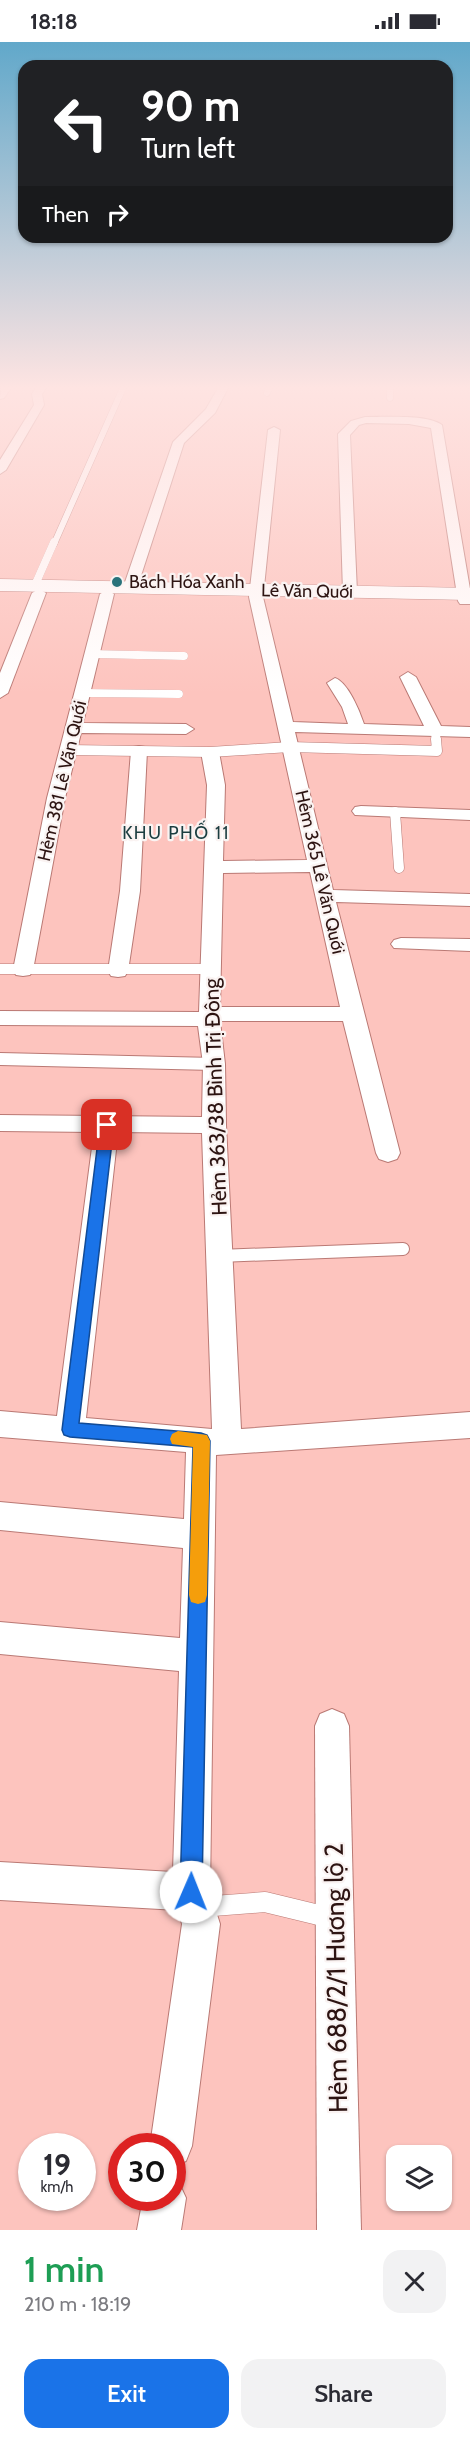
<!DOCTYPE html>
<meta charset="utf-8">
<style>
body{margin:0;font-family:Cabin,sans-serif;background:#f2f2f3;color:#2b2b33;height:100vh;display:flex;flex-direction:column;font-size:22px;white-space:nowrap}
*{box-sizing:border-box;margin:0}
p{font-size:20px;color:#7c7c81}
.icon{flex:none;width:33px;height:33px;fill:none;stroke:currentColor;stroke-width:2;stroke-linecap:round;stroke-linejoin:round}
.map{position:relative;height:2188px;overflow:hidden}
.details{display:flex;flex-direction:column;background:#fff;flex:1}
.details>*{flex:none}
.banner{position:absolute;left:18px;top:18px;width:435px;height:183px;border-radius:18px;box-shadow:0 2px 4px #0004;background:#202124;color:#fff;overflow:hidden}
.controls{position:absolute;left:386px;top:2103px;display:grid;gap:12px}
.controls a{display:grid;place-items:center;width:66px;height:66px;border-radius:12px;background:#fff;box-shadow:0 2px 4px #0004;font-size:30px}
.speed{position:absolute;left:18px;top:2091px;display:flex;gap:12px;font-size:30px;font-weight:700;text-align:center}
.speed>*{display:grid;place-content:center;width:78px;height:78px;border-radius:50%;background:#fff;box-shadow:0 2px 4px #0004;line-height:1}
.speed small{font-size:15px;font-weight:400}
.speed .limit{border:9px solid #d22;background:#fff;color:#111}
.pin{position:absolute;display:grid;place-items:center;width:51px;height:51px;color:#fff;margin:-26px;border-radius:12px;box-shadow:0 3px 9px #0006}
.me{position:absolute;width:66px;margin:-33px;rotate:1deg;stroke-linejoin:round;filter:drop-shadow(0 0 4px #0008)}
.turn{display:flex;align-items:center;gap:21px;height:126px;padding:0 24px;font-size:27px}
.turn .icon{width:78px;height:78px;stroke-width:2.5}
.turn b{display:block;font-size:42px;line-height:51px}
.then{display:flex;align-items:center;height:57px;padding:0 24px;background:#0003;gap:12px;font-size:22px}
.round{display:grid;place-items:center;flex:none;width:63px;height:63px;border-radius:18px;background:#f2f2f3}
.head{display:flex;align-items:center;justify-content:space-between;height:102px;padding:0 24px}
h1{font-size:36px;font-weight:600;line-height:45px;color:#1e9e55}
.cta{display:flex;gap:12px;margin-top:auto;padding:12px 24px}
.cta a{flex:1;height:69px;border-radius:18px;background:#1a73e8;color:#fff;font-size:24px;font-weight:600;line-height:69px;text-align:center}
.cta a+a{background:#f2f2f3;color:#2b2b33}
.status{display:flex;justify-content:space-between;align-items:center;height:42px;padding:0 30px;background:#fff;direction:ltr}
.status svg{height:16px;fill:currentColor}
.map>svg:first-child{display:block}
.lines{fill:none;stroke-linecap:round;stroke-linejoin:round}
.service-far4-casing{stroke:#ba7974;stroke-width:7}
.service-far3-casing{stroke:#ba7974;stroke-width:8}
.service-far2-casing{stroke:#ba7974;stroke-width:11}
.service-far1-casing{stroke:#ba7974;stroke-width:14}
.service-casing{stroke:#ba7974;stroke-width:21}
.minor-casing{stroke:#ba7974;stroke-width:2}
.secondary-casing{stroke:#ba7974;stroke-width:1}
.service-far4{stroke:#fff;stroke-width:6}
.service-far3{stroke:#fff;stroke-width:8}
.service-far2{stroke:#fff;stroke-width:10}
.service-far1{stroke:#fff;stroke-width:12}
.service{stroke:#fff;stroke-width:20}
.minor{fill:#fff;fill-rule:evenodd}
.secondary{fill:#fff;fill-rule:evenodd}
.route{fill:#1a73e8;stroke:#114b97;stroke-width:1.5}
.slow{fill:#f59e0b}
.poi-dot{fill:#29727a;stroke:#faf3f2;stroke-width:2}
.labels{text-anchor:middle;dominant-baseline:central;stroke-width:4.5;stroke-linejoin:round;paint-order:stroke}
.far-poi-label{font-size:18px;fill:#2d1412;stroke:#faf3f2;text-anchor:start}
.far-street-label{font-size:18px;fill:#2d1412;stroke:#faf3f2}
.far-neighbourhood-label{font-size:18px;letter-spacing:1.5px;fill:#1b3d40;stroke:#faf3f2}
.street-label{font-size:21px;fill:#2d1412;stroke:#faf3f2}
.near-street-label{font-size:26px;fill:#2d1412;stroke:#faf3f2}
</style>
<div class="status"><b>18:18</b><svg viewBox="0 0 49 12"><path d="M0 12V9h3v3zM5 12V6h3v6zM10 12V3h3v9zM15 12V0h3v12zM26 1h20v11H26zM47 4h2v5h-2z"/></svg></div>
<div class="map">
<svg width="470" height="2188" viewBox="0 0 470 2188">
<rect width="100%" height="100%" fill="#fdc4be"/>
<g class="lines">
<defs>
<g id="service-far4">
<path d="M390,346V356"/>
<path d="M267,351L269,346"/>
<path d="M54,502L123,346"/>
</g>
<g id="service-far3">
<path d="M35,543L54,500"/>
<path d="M92,612L184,614"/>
<path d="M82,651L179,652"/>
<path d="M435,689L436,699"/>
</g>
<g id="service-far2">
<path d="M68,708L210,710L290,705L437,709L436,697"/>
<path d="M395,770L399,826"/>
<path d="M0,927H211"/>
</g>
<g id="service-far1">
<path d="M0,1017L214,1022"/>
<path d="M219,1214L403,1207"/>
</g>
<path id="service" d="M200,1865L265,1860L331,1876"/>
<g id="minor">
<path d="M1,346H11L4,356L0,357Z"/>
<path d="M36,346H46L42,352L44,363L6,428L0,432V418L34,363L32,352Z"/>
<path d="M218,346H228L215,371L184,401L137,546L135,549H125L123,546L173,400L206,367Z"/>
<path d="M365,375C384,375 428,372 442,383L470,547V562H460L458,559L431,386L409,382L366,381L359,383L350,393L357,550L350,554L343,550L338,392L351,379Z"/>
<path d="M274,385L280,388L263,555L293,680L348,682L342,665L327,641L335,636C348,640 360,670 364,682L424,684L400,635L408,630L416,635L441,684L470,685V695L295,690L333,848L470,852V864L336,860L400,1111L397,1117L388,1120L379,1117L376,1111L343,979H220L225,1022L226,1083L241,1387L470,1370V1396L216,1413L210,1850L220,1882L192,2104L186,2119L172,2125V2104H150L182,1882L178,1868L0,1858V1820L173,1830L179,1629L0,1612V1580L180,1596L183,1506L0,1488V1460L184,1477L186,1410L0,1395V1369L57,1374L94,1090L0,1089V1073L202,1075L203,1022L198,984L0,983V969L199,970L207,743L201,710L204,706H216L219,710L225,743L223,819L307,818L249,555L268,388ZM310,830L340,965H220L223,831ZM118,1090L202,1091L212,1387L86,1376Z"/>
<path d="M39,547L46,551L8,651L0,656V631L32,551Z"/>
<path d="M107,548L114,552L83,681L186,682L194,687L186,692L81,691L65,756L33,928L30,933L23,934L16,933L13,928L47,756L100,552Z"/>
<path d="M139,704L145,705L147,709L140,849L128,929L125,934L118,935L111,934L108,929L120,849L131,709L133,705Z"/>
<path d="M361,764L470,768V778L355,773L352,769L355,765Z"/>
<path d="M401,896L470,897V909L394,906L391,902L394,898Z"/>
<path d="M332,1667L344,1672L349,1684L361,2188H317L315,1684L320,1672Z"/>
<path d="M172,2138L179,2141L186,2156L181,2188H137L143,2156H172Z"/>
</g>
<path id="secondary" d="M0,537L470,546V558L0,549Z"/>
</defs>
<use href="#service-far4" class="service-far4-casing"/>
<use href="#service-far3" class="service-far3-casing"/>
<use href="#service-far2" class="service-far2-casing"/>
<use href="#service-far1" class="service-far1-casing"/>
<use href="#service" class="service-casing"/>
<use href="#minor" class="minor-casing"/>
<use href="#secondary" class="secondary-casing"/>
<use href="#service-far4" class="service-far4"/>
<use href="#service-far3" class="service-far3"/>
<use href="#service-far2" class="service-far2"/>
<use href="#service-far1" class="service-far1"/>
<use href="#service" class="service"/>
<use href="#minor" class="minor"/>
<use href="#secondary" class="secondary"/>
</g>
<linearGradient id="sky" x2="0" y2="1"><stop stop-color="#61a8ca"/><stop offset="0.53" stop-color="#fee4e2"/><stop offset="1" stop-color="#fee4e2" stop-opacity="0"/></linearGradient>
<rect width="470" height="652" fill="url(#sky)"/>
<path class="route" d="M107,1078L114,1083L79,1381L201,1391L207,1393L210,1399L202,1850L199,1858L191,1861L183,1858L180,1850L193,1405L70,1395L64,1393L62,1388L100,1083Z"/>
<path class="slow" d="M178,1389L207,1393L210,1399L207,1553L205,1560L198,1562L191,1560L189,1553L193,1405L172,1402L170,1397L172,1392Z"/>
<circle class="poi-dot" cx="117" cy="540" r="6"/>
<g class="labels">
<g class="far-poi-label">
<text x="129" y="540">Bách Hóa Xanh</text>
</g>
<g class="far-street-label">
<text transform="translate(307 549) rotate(1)">Lê Văn Quới</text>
<text transform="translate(62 739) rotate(-77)">Hẻm 381 Lê Văn Quới</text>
<text transform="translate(320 830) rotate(77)">Hẻm 365 Lê Văn Quới</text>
</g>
<g class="far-neighbourhood-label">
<text x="176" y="791">KHU PHỐ 11</text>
</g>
<g class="street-label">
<text transform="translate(215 1055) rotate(-92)">Hẻm 363/38 Bình Trị Đông</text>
</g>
<g class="near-street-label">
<text transform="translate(336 1936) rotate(-91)">Hẻm 688/2/1 Hương lộ 2</text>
</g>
</g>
</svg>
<div class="controls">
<a><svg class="icon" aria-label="layers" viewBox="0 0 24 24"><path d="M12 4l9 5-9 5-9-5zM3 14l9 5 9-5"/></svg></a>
</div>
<div class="speed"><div>19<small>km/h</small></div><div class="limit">30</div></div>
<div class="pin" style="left:107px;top:1083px;background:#d93025"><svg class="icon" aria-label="arrive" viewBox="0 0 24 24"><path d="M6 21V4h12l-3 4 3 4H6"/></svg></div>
<svg class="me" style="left:191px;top:1850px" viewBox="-20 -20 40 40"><circle r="19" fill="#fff"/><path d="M0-13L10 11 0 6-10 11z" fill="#1a73e8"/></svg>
<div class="banner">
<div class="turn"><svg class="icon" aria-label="left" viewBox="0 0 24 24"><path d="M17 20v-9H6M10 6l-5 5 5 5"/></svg><div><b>90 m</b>Turn left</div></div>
<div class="then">Then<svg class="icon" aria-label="right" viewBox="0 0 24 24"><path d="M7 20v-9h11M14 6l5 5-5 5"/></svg></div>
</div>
</div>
<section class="details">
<div class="head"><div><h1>1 min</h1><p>210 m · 18:19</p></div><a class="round"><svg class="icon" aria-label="close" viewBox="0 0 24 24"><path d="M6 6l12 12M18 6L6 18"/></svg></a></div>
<div class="cta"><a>Exit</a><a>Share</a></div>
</section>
